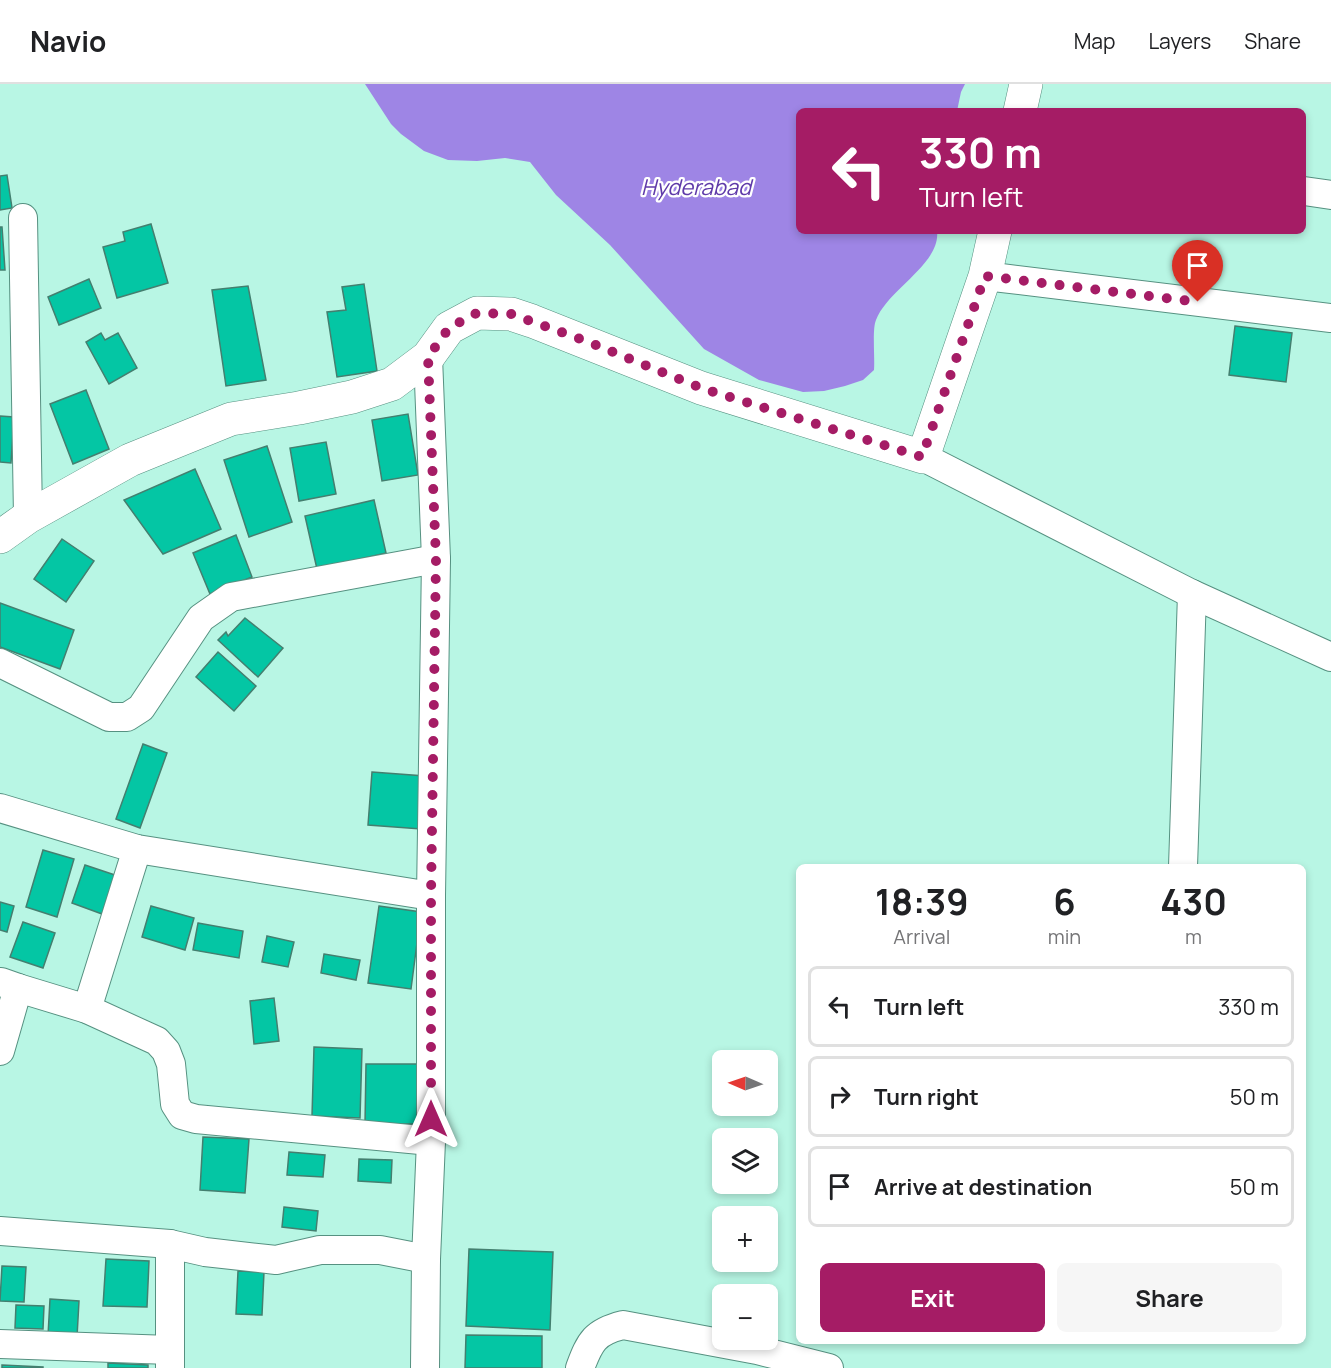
<!DOCTYPE html>
<meta charset="utf-8">
<style>
body{margin:0;font-family:Manrope,sans-serif;background:#f6f6f6;color:#202124;height:100vh;display:flex;flex-direction:column;font-size:22px;white-space:nowrap}
*{box-sizing:border-box;margin:0}
p{font-size:20px;color:#757577}
.icon{flex:none;width:33px;height:33px;fill:none;stroke:currentColor;stroke-width:2;stroke-linecap:round;stroke-linejoin:round}
.map{position:relative;flex:1;overflow:hidden}
.sheet{position:absolute;left:796px;top:780px;width:510px;height:480px;display:flex;flex-direction:column;background:#fff;border-radius:9px;box-shadow:0 3px 9px #0003}
.sheet>*{flex:none}
.banner{position:absolute;left:796px;top:24px;width:510px;height:126px;border-radius:9px;box-shadow:0 3px 9px #0003;background:#a51c65;color:#fff;overflow:hidden}
.needle{width:39px;rotate:272deg}
.tools{position:absolute;left:712px;top:966px;display:grid;gap:12px}
.tools a{display:grid;place-items:center;width:66px;height:66px;border-radius:9px;background:#fff;box-shadow:0 3px 9px #0003;font-size:30px}
.pin{position:absolute;display:grid;place-items:center;width:51px;height:51px;color:#fff;margin:-62px -26px;border-radius:50% 50% 50% 0;rotate:-45deg;box-shadow:0 0 6px #0007}
.pin .icon{rotate:45deg}
.me{position:absolute;width:66px;margin:-33px;rotate:0deg;stroke-linejoin:round;filter:drop-shadow(0 0 4px #0008)}
.turn{display:flex;align-items:center;gap:21px;height:126px;padding:0 24px;font-size:27px}
.turn .icon{width:78px;height:78px;stroke-width:2.5}
.turn b{display:block;font-size:42px;line-height:51px}
.eta{display:flex;justify-content:space-evenly;align-items:center;height:102px;text-align:center}
.eta b{font-size:36px;font-weight:700;line-height:42px}
.button{display:flex;gap:12px;margin-top:auto;padding:12px 24px}
.button a{flex:1;height:69px;border-radius:9px;background:#a51c65;color:#fff;font-size:24px;font-weight:700;line-height:69px;text-align:center}
.button a+a{background:#f6f6f6;color:#202124}
ul{padding:0;list-style:none}
li{display:flex;align-items:center;gap:18px;height:81px;margin:0 12px 9px;padding:0 12px;border:3px solid #e0e0e0;border-radius:9px}
li div{flex:1}
li b{display:block;font-size:22px}
li em{font-style:normal}
header{display:flex;align-items:center;gap:36px;box-sizing:border-box;height:84px;padding:0 30px;background:#fff;border-bottom:2px solid #e0e0e0}
header strong{font-size:28px}
nav{display:flex;gap:33px;margin-inline-start:auto;font-size:21px}
.map>svg:first-child{display:block}
.water{fill:#9e85e5}
.building{fill:#04c6a4;stroke:#447f6f;stroke-width:1.5}
.lines{fill:none;stroke-linecap:round;stroke-linejoin:round}
.street-casing{stroke:#569181;stroke-width:30}
.secondary-casing{stroke:#569181;stroke-width:34}
.street{stroke:#fff;stroke-width:28}
.secondary{stroke:#fff;stroke-width:33}
.route{stroke:#a51c65;stroke-width:10;stroke-dasharray:0 18}
.labels{text-anchor:middle;dominant-baseline:central;stroke-width:4.5;stroke-linejoin:round;paint-order:stroke}
.water-label{font-size:22px;font-style:italic;fill:#5f3aa9;stroke:#fff}
</style>
<header>
<strong>Navio</strong>
<nav><a>Map</a><a>Layers</a><a>Share</a></nav>
</header>
<div class="map">
<svg width="1331" height="1284" viewBox="0 0 1331 1284">
<rect width="100%" height="100%" fill="#b8f6e4"/>
<path class="water" d="M365,0H965L961,8L957,27H800V147H937C941,180 888,205 876,236C872,245 875,274 874,286L863,296L845,302L824,307L803,308L759,296L704,265L610,161L556,111L530,78L505,74L477,77L448,76L424,67L401,50L391,40Z"/>
<g class="building">
<path d="M7,91L12,124L0,126V92Z"/>
<path d="M151,140L168,199L117,214L103,163L125,157L123,148Z"/>
<path d="M0,143H2L5,186H0Z"/>
<path d="M89,195L101,224L59,241L48,213Z"/>
<path d="M364,200L377,287L337,293L327,228L346,226L342,203Z"/>
<path d="M248,202L266,296L226,302L212,206Z"/>
<path d="M1235,242L1292,249L1286,298L1229,291Z"/>
<path d="M101,249L105,256L118,249L137,284L109,300L86,258Z"/>
<path d="M86,306L109,365L73,380L50,320Z"/>
<path d="M408,330L418,391L382,397L372,336Z"/>
<path d="M0,332L14,333L11,379L0,378Z"/>
<path d="M326,358L336,410L299,417L290,364Z"/>
<path d="M267,362L292,438L249,453L224,376Z"/>
<path d="M195,385L221,445L163,470L124,416Z"/>
<path d="M374,416L386,469L317,485L305,432Z"/>
<path d="M236,451L252,493L210,510L193,469Z"/>
<path d="M62,455L94,477L66,518L34,495Z"/>
<path d="M0,519L74,546L60,585L0,563Z"/>
<path d="M245,534L283,564L258,593L218,556L226,548L228,552Z"/>
<path d="M218,568L256,602L234,627L196,593Z"/>
<path d="M143,660L167,669L140,744L116,735Z"/>
<path d="M372,688L425,692L421,745L368,741Z"/>
<path d="M43,766L74,775L57,833L26,823Z"/>
<path d="M85,781L115,791L102,830L72,819Z"/>
<path d="M0,818L14,822L7,848L0,846Z"/>
<path d="M151,822L194,834L185,866L142,853Z"/>
<path d="M379,822L421,828L411,905L368,899Z"/>
<path d="M23,838L55,849L43,884L10,873Z"/>
<path d="M198,839L243,847L239,874L193,866Z"/>
<path d="M267,852L294,858L288,883L262,878Z"/>
<path d="M324,870L360,876L356,896L321,889Z"/>
<path d="M274,914L279,957L254,960L250,917Z"/>
<path d="M314,963L362,965L360,1034L312,1032Z"/>
<path d="M366,980H418V1040H365Z"/>
<path d="M203,1053L249,1055L245,1109L200,1106Z"/>
<path d="M289,1068L325,1071L323,1093L287,1091Z"/>
<path d="M359,1075L392,1076L391,1099L358,1097Z"/>
<path d="M284,1123L318,1127L316,1147L282,1143Z"/>
<path d="M469,1165L553,1168L550,1246L466,1242Z"/>
<path d="M106,1175L149,1177L147,1223L103,1222Z"/>
<path d="M2,1182L26,1183L24,1218L0,1217Z"/>
<path d="M238,1187L264,1188L262,1231L236,1230Z"/>
<path d="M50,1215L79,1217L77,1253L48,1252Z"/>
<path d="M16,1221L44,1222L43,1245L15,1244Z"/>
<path d="M466,1251L542,1252V1284H465Z"/>
<path d="M108,1279L148,1281V1284H108Z"/>
<path d="M2,1281L43,1283V1284H2Z"/>
</g>
<g class="lines">
<defs>
<g id="street">
<path d="M1304,107L1331,111"/>
<path d="M23,134L28,433"/>
<path d="M985,192L1331,234"/>
<path d="M923,373L1192,510L1331,573"/>
<path d="M0,579L109,633H127L141,624L201,534L231,513L436,475"/>
<path d="M0,724L137,765L431,812"/>
<path d="M1183,783L1192,510"/>
<path d="M18,904L87,925L157,957L166,967L171,980L175,1020L182,1031L196,1035L431,1057"/>
<path d="M87,925L137,765"/>
<path d="M0,967L18,904L1,898"/>
<path d="M0,1147L170,1160L205,1168L276,1176L320,1166H380L426,1175"/>
<path d="M170,1160V1284"/>
<path d="M0,1260L170,1266"/>
<path d="M425,1284L426,1175L431,1057V812L436,475L428,273"/>
<path d="M580,1284C590,1257 595,1248 623,1241L757,1266L829,1284"/>
</g>
<g id="secondary">
<path d="M1020,27L1026,0"/>
<path d="M0,453L28,433L130,376L231,335L299,324L352,313L392,300L428,273L449,244L477,229L511,230L532,237L701,304L923,373L985,192L995,147"/>
</g>
</defs>
<use href="#street" class="street-casing"/>
<use href="#secondary" class="secondary-casing"/>
<use href="#street" class="street"/>
<use href="#secondary" class="secondary"/>
</g>
<g class="lines">
<path class="route" d="M431,1035V812L436,475L428,273L449,244L477,229L511,230L586,257L701,304L922,373L985,192L1198,218"/>
</g>
<g class="labels">
<g class="water-label">
<text x="696" y="103">Hyderabad</text>
</g>
</g>
</svg>
<div class="tools">
<a><svg class="needle" viewBox="-14 -14 28 28"><path d="M0-13l5 13h-10z" fill="#e53935"/><path d="M0 13l5-13h-10z" fill="#757577"/></svg></a>
<a><svg class="icon" aria-label="layers" viewBox="0 0 24 24"><path d="M12 4l9 5-9 5-9-5zM3 14l9 5 9-5"/></svg></a>
<a>+</a>
<a>−</a>
</div>
<div class="pin" style="left:1198px;top:218px;background:#d93025"><svg class="icon" aria-label="arrive" viewBox="0 0 24 24"><path d="M6 21V4h12l-3 4 3 4H6"/></svg></div>
<svg class="me" style="left:431px;top:1035px" viewBox="-20 -20 40 40"><path d="M0-17L14 15 0 8-14 15z" fill="#a51c65" stroke="#fff" stroke-width="4"/></svg>
<div class="banner">
<div class="turn"><svg class="icon" aria-label="left" viewBox="0 0 24 24"><path d="M17 20v-9H6M10 6l-5 5 5 5"/></svg><div><b>330 m</b>Turn left</div></div>
</div>
<section class="sheet">
<div class="eta">
<div><b>18:39</b><p>Arrival</p></div>
<div><b>6</b><p>min</p></div>
<div><b>430</b><p>m</p></div>
</div>
<ul>
<li><svg class="icon" aria-label="left" viewBox="0 0 24 24"><path d="M17 20v-9H6M10 6l-5 5 5 5"/></svg><div><b>Turn left</b></div><em>330 m</em></li>
<li><svg class="icon" aria-label="right" viewBox="0 0 24 24"><path d="M7 20v-9h11M14 6l5 5-5 5"/></svg><div><b>Turn right</b></div><em>50 m</em></li>
<li><svg class="icon" aria-label="arrive" viewBox="0 0 24 24"><path d="M6 21V4h12l-3 4 3 4H6"/></svg><div><b>Arrive at destination</b></div><em>50 m</em></li>
</ul>
<div class="button"><a>Exit</a><a>Share</a></div>
</section>
</div>
